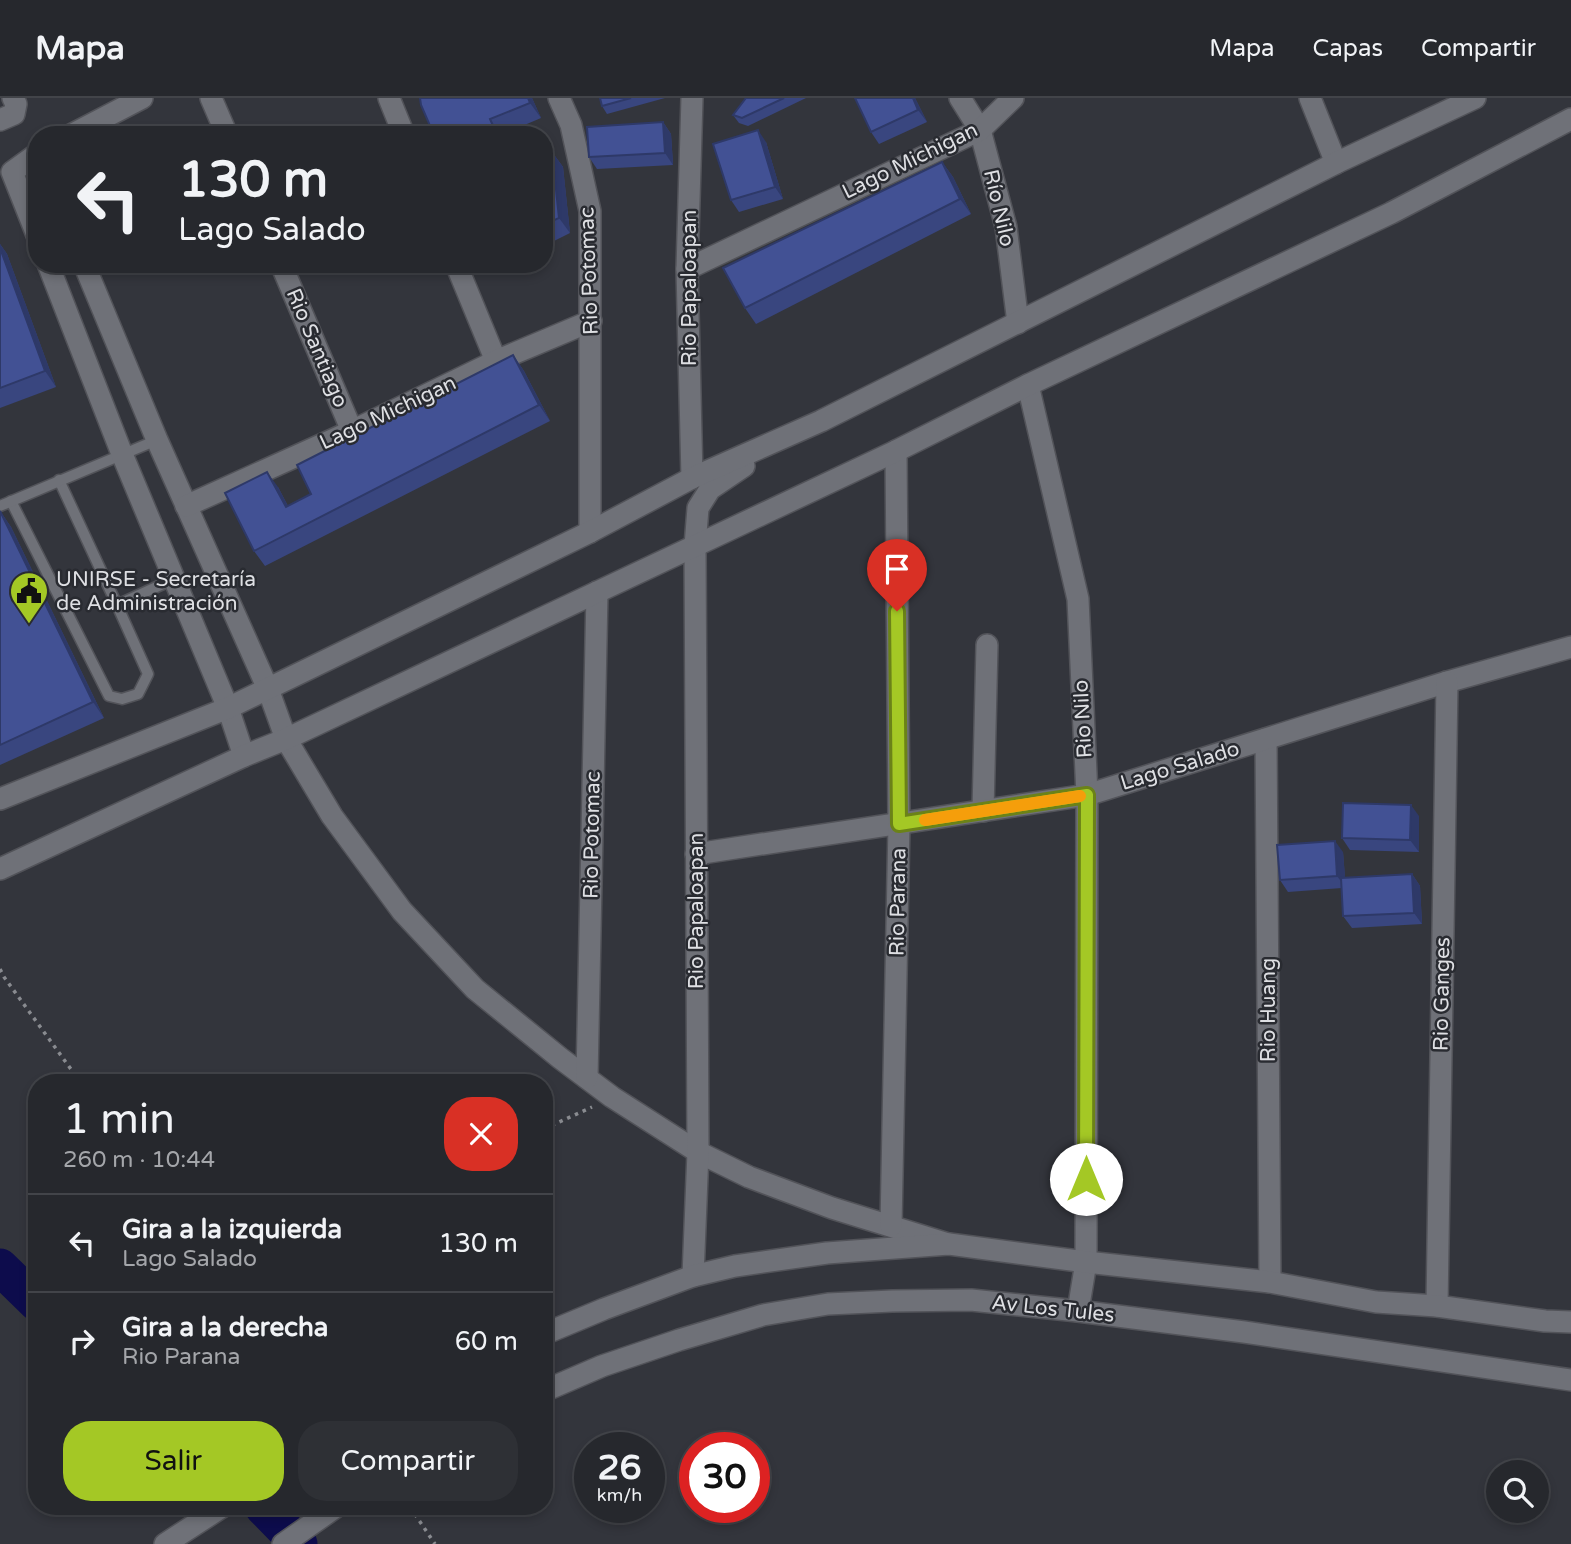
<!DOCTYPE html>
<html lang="es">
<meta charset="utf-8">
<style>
body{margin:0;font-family:"Varela Round",sans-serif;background:#2e3035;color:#f1f3f6;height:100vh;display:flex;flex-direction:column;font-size:26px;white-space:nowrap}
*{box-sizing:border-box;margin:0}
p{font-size:23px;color:#a4a6aa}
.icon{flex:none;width:38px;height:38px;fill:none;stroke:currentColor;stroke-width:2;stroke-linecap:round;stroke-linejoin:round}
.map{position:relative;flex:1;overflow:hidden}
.side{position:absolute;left:28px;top:976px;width:525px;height:441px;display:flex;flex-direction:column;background:#26282d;border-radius:28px;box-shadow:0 4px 10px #0003,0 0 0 2px #424449}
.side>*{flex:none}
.guide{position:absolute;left:28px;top:28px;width:525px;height:147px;border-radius:28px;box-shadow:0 4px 10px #0003,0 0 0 2px #424449;background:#26282d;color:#f1f3f6;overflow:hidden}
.buttons{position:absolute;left:1486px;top:1362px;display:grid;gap:14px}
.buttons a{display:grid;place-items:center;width:63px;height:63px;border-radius:50%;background:#26282d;box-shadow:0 4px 10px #0003,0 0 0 2px #424449;font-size:35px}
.speed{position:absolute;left:574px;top:1334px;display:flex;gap:14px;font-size:35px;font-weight:700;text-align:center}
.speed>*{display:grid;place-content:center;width:91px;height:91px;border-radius:50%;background:#26282d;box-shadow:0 4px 10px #0003,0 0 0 2px #424449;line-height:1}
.speed small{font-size:18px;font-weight:400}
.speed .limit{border:10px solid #d22;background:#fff;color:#111}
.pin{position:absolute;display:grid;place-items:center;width:60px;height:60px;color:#fff;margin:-72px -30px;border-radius:50% 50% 50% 0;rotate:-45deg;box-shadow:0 0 7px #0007}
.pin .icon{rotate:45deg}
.me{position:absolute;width:77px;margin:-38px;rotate:0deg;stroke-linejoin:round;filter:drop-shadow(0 0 5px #0008)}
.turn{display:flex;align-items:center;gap:24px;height:147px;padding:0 35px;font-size:32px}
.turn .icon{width:91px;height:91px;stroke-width:2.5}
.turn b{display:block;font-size:49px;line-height:60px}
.round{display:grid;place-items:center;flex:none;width:74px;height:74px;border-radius:28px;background:#2e3035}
.overview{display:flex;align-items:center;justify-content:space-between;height:119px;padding:0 35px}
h1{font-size:42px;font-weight:600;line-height:52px}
.primary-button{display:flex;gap:14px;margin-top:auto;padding:14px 35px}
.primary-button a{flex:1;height:80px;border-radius:28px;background:#a4c825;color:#111;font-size:28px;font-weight:600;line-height:80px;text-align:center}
.primary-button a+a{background:#2e3035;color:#f1f3f6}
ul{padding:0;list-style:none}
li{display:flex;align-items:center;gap:21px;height:98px;padding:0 35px;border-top:2px solid #424449}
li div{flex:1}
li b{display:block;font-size:26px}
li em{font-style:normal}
header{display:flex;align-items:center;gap:42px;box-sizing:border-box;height:98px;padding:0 35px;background:#26282d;border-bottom:2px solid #424449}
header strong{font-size:33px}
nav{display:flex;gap:38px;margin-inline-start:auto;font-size:24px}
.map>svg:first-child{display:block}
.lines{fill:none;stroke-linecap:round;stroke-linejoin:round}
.river{stroke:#0d0c4c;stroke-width:37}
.lane-casing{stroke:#525359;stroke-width:13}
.street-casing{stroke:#525359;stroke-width:24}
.secondary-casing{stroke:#525359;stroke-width:24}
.path{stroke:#898b90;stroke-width:3.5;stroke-dasharray:3.5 5;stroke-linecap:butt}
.lane{stroke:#6f7178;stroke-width:10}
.street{stroke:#6f7178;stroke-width:21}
.secondary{stroke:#6f7178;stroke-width:21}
.wall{fill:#39467f}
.shaded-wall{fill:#2e3968}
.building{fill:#425194;stroke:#2e3968;stroke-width:2}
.route-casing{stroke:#6b8218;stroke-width:18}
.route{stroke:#a4c825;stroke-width:12}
.slow{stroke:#f59e0b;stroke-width:12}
.labels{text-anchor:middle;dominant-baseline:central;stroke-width:5;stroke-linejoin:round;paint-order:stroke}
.street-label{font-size:21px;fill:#dedfe3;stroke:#292b31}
.poi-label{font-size:21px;fill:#dedfe3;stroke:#292b31;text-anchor:start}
</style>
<header>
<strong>Mapa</strong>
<nav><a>Mapa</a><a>Capas</a><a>Compartir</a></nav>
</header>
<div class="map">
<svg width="1571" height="1446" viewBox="0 0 1571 1446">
<rect width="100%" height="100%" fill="#33353c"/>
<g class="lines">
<g class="river">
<path d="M0,1169L37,1205"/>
<path d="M263,1409L299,1446"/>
</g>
<defs>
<g id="lane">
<path d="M59,382L117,507"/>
<path d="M11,403L109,598L122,601L138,596L148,576L117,507L174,481"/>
<path d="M0,408L157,342"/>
</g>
<g id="street">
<path d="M211,0L227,37"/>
<path d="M389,0L404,37"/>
<path d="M559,0L571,27L590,113V434"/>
<path d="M960,0L980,32L1006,129L1018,225"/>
<path d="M1310,0L1336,65"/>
<path d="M0,22L14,16L16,6L13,0"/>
<path d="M71,37L142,0"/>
<path d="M37,56L12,74L37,137"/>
<path d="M48,166L122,356L228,610L244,658"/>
<path d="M84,166L157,342L268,591L286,641L332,718L402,813L475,891L560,960L612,999L698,1054L749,1079L832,1110L948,1146"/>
<path d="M281,166L352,333"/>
<path d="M456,166L496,263"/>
<path d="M687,171L980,32L1013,0"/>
<path d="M1028,287L1078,501L1087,697L1086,1164L1078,1213"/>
<path d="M692,380L687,171L692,0"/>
<path d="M186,408L352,333L496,263L591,223"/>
<path d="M1266,641L1270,1184"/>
<path d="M983,713L987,547"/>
<path d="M696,756L1087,697L1447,584L1571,549"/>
<path d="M587,980L597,494"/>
<path d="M891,1128L899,726L896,353"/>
<path d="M693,1178L698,1054L695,448"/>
<path d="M1437,1208L1447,584"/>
</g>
<g id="secondary">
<path d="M695,448L698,410L710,391L744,368"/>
<path d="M0,701L228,610L590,434L692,380L821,323L1336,65L1475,0"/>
<path d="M0,771L244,658L286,641L896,353L1028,287L1391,115L1571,21"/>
<path d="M544,1236L604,1211L693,1178L735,1168L827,1155L949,1146L1086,1164L1270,1184L1376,1204L1437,1208L1545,1223L1571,1224"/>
<path d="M544,1293L602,1268L679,1242L763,1217L828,1206L892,1203L971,1202L1078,1213L1244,1234L1571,1282"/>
<path d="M165,1446L222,1409"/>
<path d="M283,1446L336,1409"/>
</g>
</defs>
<use href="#lane" class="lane-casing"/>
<use href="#street" class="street-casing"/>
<use href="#secondary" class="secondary-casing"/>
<g class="path">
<path d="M0,871L4,879L81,985"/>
<path d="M544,1031L592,1009"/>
<path d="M410,1409L435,1446"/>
</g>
<use href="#lane" class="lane"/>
<use href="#street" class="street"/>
<use href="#secondary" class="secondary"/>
</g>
<g class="wall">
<path d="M532,0L541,20L501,37H434Z"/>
<path d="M600,0H665L607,16L602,8Z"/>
<path d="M746,0H806L748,28L739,25L733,17Z"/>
<path d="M855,0H915L927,24L879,46L871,34Z"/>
<path d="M663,24L671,36L673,67L597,71L589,59Z"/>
<path d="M766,44L783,101L739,114L731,102Z"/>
<path d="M544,54H552L563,69L570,135L544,148Z"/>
<path d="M942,64L953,79L971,116L756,226L745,210Z"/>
<path d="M0,146L7,156L56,289L0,310Z"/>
<path d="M513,257L524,273L550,323L265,468L254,453L278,389L288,408L311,396Z"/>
<path d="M0,413L11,429L104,620L0,667Z"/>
<path d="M1419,718V754L1350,752L1342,740Z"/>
<path d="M1343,754L1345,780L1412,776L1420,788L1422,826L1352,830L1343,818L1342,790L1288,794L1280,782Z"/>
</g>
<g class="shaded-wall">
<path d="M528,0H532L541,20L530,5Z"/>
<path d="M913,0H915L927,24L918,12Z"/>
<path d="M490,21L501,37H497Z"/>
<path d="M663,24L671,36L673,67L665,55Z"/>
<path d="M758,32L766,44L783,101L775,89Z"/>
<path d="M552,54L563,69L570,135L559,120Z"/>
<path d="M942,64L953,79L971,116L960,101Z"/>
<path d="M0,146L7,156L56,289L45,273L0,150Z"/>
<path d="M513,257L524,273L550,323L539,307Z"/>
<path d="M267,374L278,389L297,425L286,409Z"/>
<path d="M0,413L11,429L104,620L93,604Z"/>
<path d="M1411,707L1419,718V754L1410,742Z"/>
<path d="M1335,743L1343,754L1346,790L1337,778Z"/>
<path d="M1412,776L1420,788L1422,826L1414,815Z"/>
</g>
<g class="building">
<path d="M420,0H528L530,5L490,21L497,37H434L421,7Z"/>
<path d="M600,0H631L602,8Z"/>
<path d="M746,0H784L742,20L733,17Z"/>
<path d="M855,0H913L918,12L871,34Z"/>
<path d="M663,24L665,55L589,59L587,29Z"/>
<path d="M758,32L775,89L731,102L713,46Z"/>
<path d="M544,54H552L559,120L544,127Z"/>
<path d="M942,64L960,101L745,210L723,170Z"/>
<path d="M0,150L45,273L0,290Z"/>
<path d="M513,257L539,307L254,453L225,395L267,374L286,409L311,396L297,367Z"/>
<path d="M0,413L93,604L0,647Z"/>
<path d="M1343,705L1411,707L1410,742L1342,740Z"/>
<path d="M1335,743L1337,778L1280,782L1277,747Z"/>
<path d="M1412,776L1414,815L1343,818L1341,780Z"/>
</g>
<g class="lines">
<defs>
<path id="route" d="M897,513L899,726L1087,697L1086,1081"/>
</defs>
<use href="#route" class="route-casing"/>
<use href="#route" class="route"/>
<path class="slow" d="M925,722L1080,698"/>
</g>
<defs>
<symbol id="civic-pin" viewBox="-11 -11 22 30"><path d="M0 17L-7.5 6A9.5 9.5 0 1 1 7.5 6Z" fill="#a4c825" stroke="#292b31"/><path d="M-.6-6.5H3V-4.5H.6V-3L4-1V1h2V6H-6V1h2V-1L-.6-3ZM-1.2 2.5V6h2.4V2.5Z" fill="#111"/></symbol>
</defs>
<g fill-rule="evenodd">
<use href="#civic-pin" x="7" y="471" width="44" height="60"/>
</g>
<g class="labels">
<g class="street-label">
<text transform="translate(910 63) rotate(-26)">Lago Michigan</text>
<text transform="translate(999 110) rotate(77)">Río Nilo</text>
<text transform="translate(589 173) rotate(-92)">Rio Potomac</text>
<text transform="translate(689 190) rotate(-90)">Rio Papaloapan</text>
<text transform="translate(317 250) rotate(67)">Rio Santiago</text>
<text transform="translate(388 315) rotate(-25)">Lago Michigan</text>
<text transform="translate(1083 621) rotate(-93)">Rio Nilo</text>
<text transform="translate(1180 668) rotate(-17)">Lago Salado</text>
<text transform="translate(592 737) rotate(-89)">Rio Potomac</text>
<text transform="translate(898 804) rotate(-89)">Rio Parana</text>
<text transform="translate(696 813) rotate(-90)">Rio Papaloapan</text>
<text transform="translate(1442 896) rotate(-89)">Rio Ganges</text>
<text transform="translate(1268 912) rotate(-90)">Rio Huang</text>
<text transform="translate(1053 1211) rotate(6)">Av Los Tules</text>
</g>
<g class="poi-label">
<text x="56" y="481">UNIRSE - Secretaría<tspan x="56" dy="24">de Administración</tspan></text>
</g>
</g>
</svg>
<div class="buttons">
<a><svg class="icon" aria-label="search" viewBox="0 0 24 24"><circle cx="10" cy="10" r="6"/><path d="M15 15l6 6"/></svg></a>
</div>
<div class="speed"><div>26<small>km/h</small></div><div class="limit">30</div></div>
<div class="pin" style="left:897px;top:513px;background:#d93025"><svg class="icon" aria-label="arrive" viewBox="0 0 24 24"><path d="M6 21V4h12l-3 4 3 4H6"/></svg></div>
<svg class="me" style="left:1086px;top:1081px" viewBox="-20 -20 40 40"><circle r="19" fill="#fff"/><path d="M0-13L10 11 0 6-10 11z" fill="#a4c825"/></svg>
<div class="guide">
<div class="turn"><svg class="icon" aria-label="left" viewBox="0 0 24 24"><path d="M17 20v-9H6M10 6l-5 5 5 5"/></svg><div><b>130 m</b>Lago Salado</div></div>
</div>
<section class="side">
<div class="overview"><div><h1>1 min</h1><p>260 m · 10:44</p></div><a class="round" style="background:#d93025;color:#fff"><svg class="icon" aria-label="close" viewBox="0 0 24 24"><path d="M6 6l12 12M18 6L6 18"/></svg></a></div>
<ul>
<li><svg class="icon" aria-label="left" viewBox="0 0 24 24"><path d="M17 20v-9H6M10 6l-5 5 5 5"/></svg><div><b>Gira a la izquierda</b><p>Lago Salado</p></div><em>130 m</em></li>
<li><svg class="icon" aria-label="right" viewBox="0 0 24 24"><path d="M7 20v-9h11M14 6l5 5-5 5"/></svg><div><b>Gira a la derecha</b><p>Rio Parana</p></div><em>60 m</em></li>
</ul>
<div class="primary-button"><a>Salir</a><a>Compartir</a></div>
</section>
</div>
